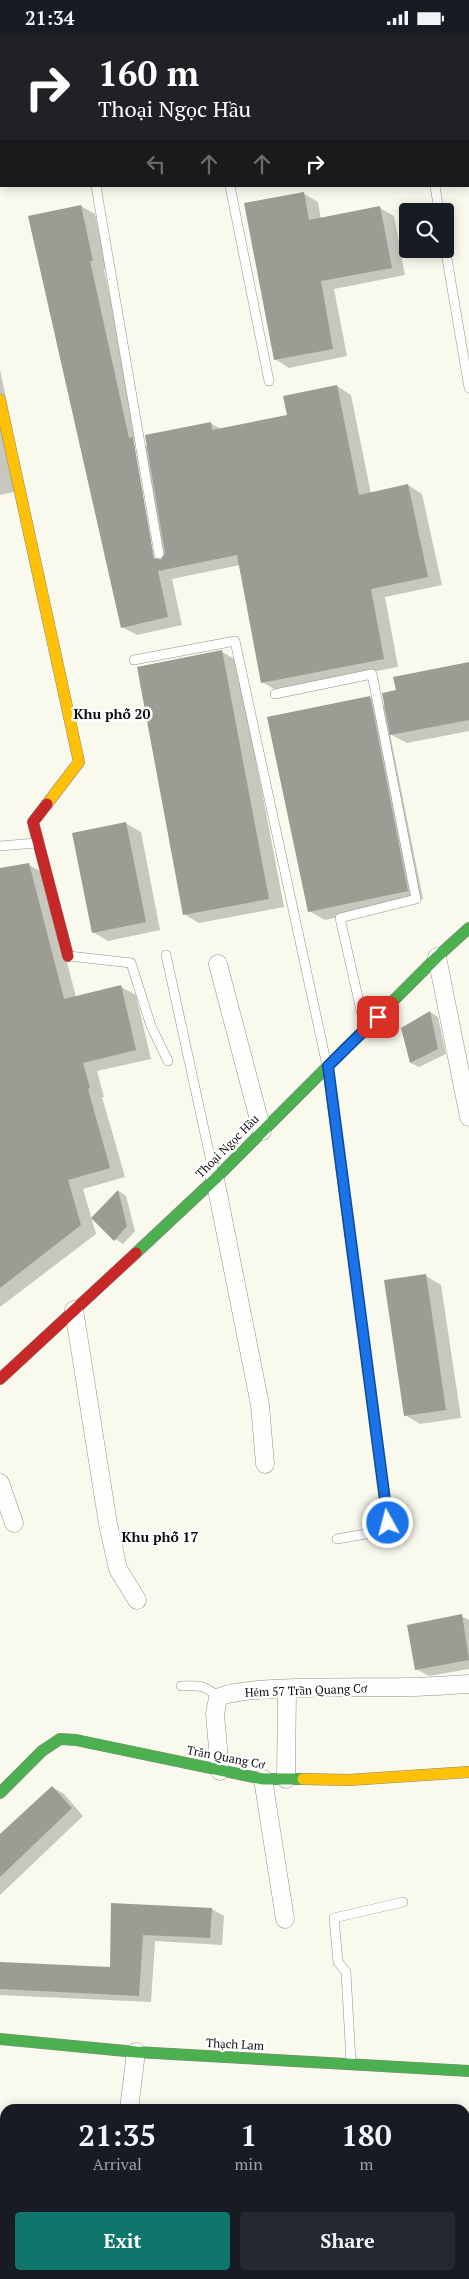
<!DOCTYPE html>
<meta charset="utf-8">
<style>
body{margin:0;font-family:"PT Serif",serif;background:#242831;color:#f1f3f6;height:100vh;display:flex;flex-direction:column;font-size:19px;white-space:nowrap}
*{box-sizing:border-box;margin:0}
p{font-size:16px;color:#9ea1a6}
.icon{flex:none;width:28px;height:28px;fill:none;stroke:currentColor;stroke-width:2;stroke-linecap:round;stroke-linejoin:round}
.map{position:relative;flex:1;overflow:hidden}
.panel{position:absolute;left:0px;top:2069px;width:470px;height:176px;display:flex;flex-direction:column;background:#171b24;border-radius:15px 15px 0 0;box-shadow:0 2px 12px #0003}
.panel>*{flex:none}
.guide{position:absolute;left:0px;top:0px;width:470px;height:152px;box-shadow:0 2px 12px #0003;background:#202124;color:#fff;overflow:hidden}
.tools{position:absolute;left:399px;top:168px;display:grid;gap:10px}
.tools a{display:grid;place-items:center;width:55px;height:55px;border-radius:5px;background:#171b24;box-shadow:0 2px 12px #0003;font-size:25px}
.pin{position:absolute;display:grid;place-items:center;width:42px;height:42px;color:#fff;margin:-21px;border-radius:10px;box-shadow:0 2px 8px #0006}
.me{position:absolute;width:55px;margin:-28px;rotate:353deg;stroke-linejoin:round;filter:drop-shadow(0 0 4px #0008)}
.turn{display:flex;align-items:center;gap:18px;height:105px;padding:0 15px;font-size:22px}
.turn .icon{width:65px;height:65px;stroke-width:2.5}
.turn b{display:block;font-size:35px;line-height:42px}
.lanes{display:flex;align-items:center;height:48px;padding:0 15px;background:#0003;justify-content:center;gap:25px;direction:ltr}
.lanes .off{opacity:.35}
.eta{display:flex;justify-content:space-evenly;align-items:center;height:85px;text-align:center}
.eta b{font-size:30px;font-weight:800;line-height:35px}
.cta{display:flex;gap:10px;margin-top:auto;padding:10px 15px}
.cta a{flex:1;height:58px;border-radius:5px;background:#0f766e;color:#fff;font-size:20px;font-weight:800;line-height:58px;text-align:center}
.cta a+a{background:#242831;color:#f1f3f6}
.status{display:flex;justify-content:space-between;align-items:center;height:35px;padding:0 25px;background:#171b24;direction:ltr}
.status svg{height:14px;fill:currentColor}
.map>svg:first-child{display:block}
.shadow{fill:#0003;fill-rule:evenodd}
.building{fill:#9c9b94}
.lines{fill:none;stroke-linecap:round;stroke-linejoin:round}
.lane-casing{stroke:#93928d;stroke-width:10}
.street-casing{stroke:#93928d;stroke-width:19}
.fast-casing{stroke:#898984;stroke-width:12}
.slow-casing{stroke:#898984;stroke-width:12}
.jam-casing{stroke:#898984;stroke-width:12}
.lane{stroke:#fefefc;stroke-width:9}
.street{stroke:#fefefc;stroke-width:18}
.fast{stroke:#4caf50;stroke-width:11}
.slow{stroke:#ffc107;stroke-width:11}
.jam{stroke:#c62828;stroke-width:11}
.route-casing{stroke:#114b97;stroke-width:12}
.route{stroke:#1a73e8;stroke-width:9}
.labels{text-anchor:middle;dominant-baseline:central;stroke-width:5;stroke-linejoin:round;paint-order:stroke}
.street-label{font-size:12px;fill:#0b0b0b;stroke:#fff}
.neighbourhood-label{font-size:14px;font-weight:bold;fill:#0b0b0b;stroke:#fff}
</style>
<div class="status"><b>21:34</b><svg viewBox="0 0 49 12"><path d="M0 12V9h3v3zM5 12V6h3v6zM10 12V3h3v9zM15 12V0h3v12zM26 1h20v11H26zM47 4h2v5h-2z"/></svg></div>
<div class="map">
<svg width="469" height="2244" viewBox="0 0 469 2244">
<rect width="100%" height="100%" fill="#faf9ee"/>
<g class="shadow">
<path d="M0,0H78L1,1V36Z"/>
<path d="M115,0H272L115,1Z"/>
<path d="M318,0H469V12V1Z"/>
<path d="M303,158L318,167L321,184L380,173L394,181L405,240L334,254L347,321L289,333L275,324Z"/>
<path d="M81,171L95,179L107,234H104L142,409L148,412L210,388L221,394L289,381L337,351L351,360L371,459L408,450L422,459L442,550L385,562L398,632L276,655L262,647L240,530L172,544L182,590L137,600L122,592ZM132,404H134L157,529L154,530Z"/>
<path d="M0,335L6,363L18,456L0,460Z"/>
<path d="M222,617L237,625L284,872L199,888L184,879Z"/>
<path d="M469,628V696L407,708L390,699L423,864L325,885L309,876L370,662L386,671Z"/>
<path d="M125,788L141,797L160,895L108,906L93,897Z"/>
<path d="M29,830L44,838L76,962L121,952L136,960L151,1024L97,1036L104,1062H102L125,1142L83,1154L96,1199L0,1272V835Z"/>
<path d="M430,977L438,982L446,1019L419,1032L411,1028L402,994Z"/>
<path d="M119,1156L126,1161L135,1196L123,1209L115,1204L93,1183Z"/>
<path d="M426,1241L441,1250L461,1383L420,1389L405,1380Z"/>
<path d="M461,1581L469,1585V1634L429,1641L416,1634Z"/>
<path d="M52,1752L64,1759L83,1781L0,1860V1801Z"/>
<path d="M112,1870L212,1874L224,1881L222,1910L155,1906L151,1967L0,1960V1928L111,1933Z"/>
</g>
<g class="building">
<path d="M304,157L309,185L380,171L392,233L321,246L333,314L274,325L244,168Z"/>
<path d="M81,170L93,226H90L129,403L133,402L154,523L161,525L165,518L145,400L211,387L212,395L287,380L283,361L337,350L359,460L408,449L428,542L371,554L384,624L261,648L237,520L158,536L168,582L121,593L28,181Z"/>
<path d="M222,615L269,864L183,880L137,632Z"/>
<path d="M469,627V685L390,700L382,658L396,655L393,642Z"/>
<path d="M370,661L408,856L308,877L267,682Z"/>
<path d="M126,787L146,887L92,898L72,798Z"/>
<path d="M29,828L64,964L121,950L136,1015L83,1028L90,1053L88,1054L110,1133L68,1145L81,1190L0,1253V833Z"/>
<path d="M430,976L438,1014L410,1028L401,993Z"/>
<path d="M118,1155L127,1191L114,1206L91,1183Z"/>
<path d="M426,1239L446,1375L404,1381L384,1245Z"/>
<path d="M462,1579L469,1625L415,1635L407,1590Z"/>
<path d="M52,1751L72,1773L0,1842V1799Z"/>
<path d="M111,1868L212,1873L210,1903L143,1900L139,1961L0,1954V1927L110,1932Z"/>
</g>
<g class="lines">
<defs>
<g id="lane">
<path d="M0,45H1"/>
<path d="M96,151L159,519"/>
<path d="M230,151L269,346"/>
<path d="M435,151L439,176"/>
<path d="M445,212L469,353"/>
<path d="M134,625L235,606L327,1031L388,1488L377,1497L337,1504"/>
<path d="M275,659L372,639L416,864L340,883L364,989"/>
<path d="M0,811L36,808"/>
<path d="M166,920L214,1140"/>
<path d="M69,921L131,928L151,991L168,1026"/>
<path d="M181,1651C198,1650 207,1650 218,1663"/>
<path d="M351,2027L346,1937L338,1927L334,1883L403,1867"/>
</g>
<g id="street">
<path d="M437,922L469,1082"/>
<path d="M218,929L262,1096"/>
<path d="M215,1144L260,1370L265,1429"/>
<path d="M74,1275L108,1489L118,1534L137,1565"/>
<path d="M0,1448L14,1488"/>
<path d="M220,1736L215,1679L218,1663C239,1649 374,1653 408,1652C428,1652 449,1650 469,1649"/>
<path d="M263,1744L285,1884"/>
<path d="M286,1744L287,1654"/>
<path d="M129,2074L136,2017"/>
<path d="M0,2157H5"/>
<path d="M465,2180H469"/>
<path d="M111,2244V2240"/>
</g>
<g id="fast">
<path d="M0,71H1"/>
<path d="M136,1218L215,1144L437,922L469,893"/>
<path d="M0,1758L42,1716L60,1704L76,1705L263,1744H303"/>
<path d="M0,2004L136,2017L469,2036"/>
</g>
<g id="slow">
<path d="M0,90H1"/>
<path d="M0,365L79,727L47,769"/>
<path d="M303,1744L349,1745L469,1737"/>
</g>
<g id="jam">
<path d="M47,769L33,787L68,921"/>
<path d="M0,1344L136,1218"/>
</g>
</defs>
<use href="#lane" class="lane-casing"/>
<use href="#street" class="street-casing"/>
<use href="#fast" class="fast-casing"/>
<use href="#slow" class="slow-casing"/>
<use href="#jam" class="jam-casing"/>
<use href="#lane" class="lane"/>
<use href="#street" class="street"/>
<use href="#fast" class="fast"/>
<use href="#slow" class="slow"/>
<use href="#jam" class="jam"/>
</g>
<g class="lines">
<defs>
<path id="route" d="M378,982L328,1031L388,1488"/>
</defs>
<use href="#route" class="route-casing"/>
<use href="#route" class="route"/>
</g>
<g class="labels">
<g class="street-label">
<text transform="translate(227 1111) rotate(-45)">Thoại Ngọc Hầu</text>
<text transform="translate(306 1655) rotate(-2)">Hẻm 57 Trần Quang Cơ</text>
<text transform="translate(226 1722) rotate(11)">Trần Quang Cơ</text>
<text transform="translate(235 2009) rotate(3)">Thạch Lam</text>
</g>
<g class="neighbourhood-label">
<text x="112" y="678">Khu phố 20</text>
<text x="160" y="1501">Khu phố 17</text>
</g>
</g>
</svg>
<div class="tools">
<a><svg class="icon" aria-label="search" viewBox="0 0 24 24"><circle cx="10" cy="10" r="6"/><path d="M15 15l6 6"/></svg></a>
</div>
<div class="pin" style="left:378px;top:982px;background:#d93025"><svg class="icon" aria-label="arrive" viewBox="0 0 24 24"><path d="M6 21V4h12l-3 4 3 4H6"/></svg></div>
<svg class="me" style="left:388px;top:1488px" viewBox="-20 -20 40 40"><circle r="17" fill="#1a73e8" stroke="#fff" stroke-width="3"/><path d="M0-11L8 9 0 5-8 9z" fill="#fff"/></svg>
<div class="guide">
<div class="turn"><svg class="icon" aria-label="right" viewBox="0 0 24 24"><path d="M7 20v-9h11M14 6l5 5-5 5"/></svg><div><b>160 m</b>Thoại Ngọc Hầu</div></div>
<div class="lanes"><svg class="icon off" aria-label="left" viewBox="0 0 24 24"><path d="M17 20v-9H6M10 6l-5 5 5 5"/></svg><svg class="icon off" aria-label="ahead" viewBox="0 0 24 24"><path d="M12 20V5M6 11l6-6 6 6"/></svg><svg class="icon off" aria-label="ahead" viewBox="0 0 24 24"><path d="M12 20V5M6 11l6-6 6 6"/></svg><svg class="icon" aria-label="right" viewBox="0 0 24 24"><path d="M7 20v-9h11M14 6l5 5-5 5"/></svg></div>
</div>
<section class="panel">
<div class="eta">
<div><b>21:35</b><p>Arrival</p></div>
<div><b>1</b><p>min</p></div>
<div><b>180</b><p>m</p></div>
</div>
<div class="cta"><a>Exit</a><a>Share</a></div>
</section>
</div>
